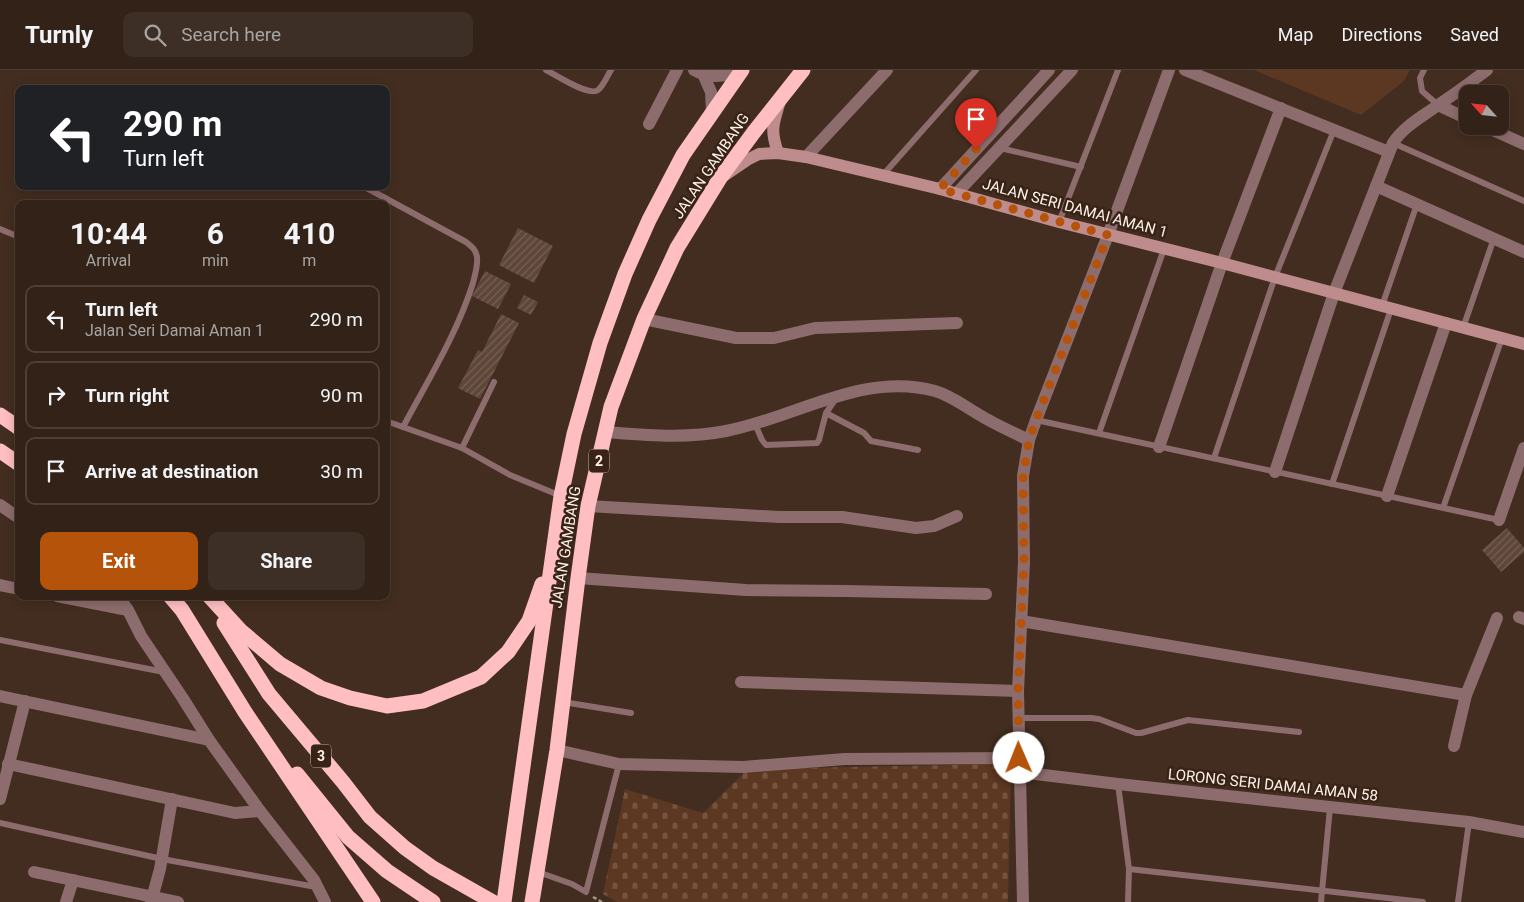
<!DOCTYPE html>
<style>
body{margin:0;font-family:Roboto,sans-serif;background:#3d2f25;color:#f1f3f6;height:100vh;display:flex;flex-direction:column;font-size:19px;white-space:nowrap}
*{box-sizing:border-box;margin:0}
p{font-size:16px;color:#a8a4a2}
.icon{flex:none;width:28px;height:28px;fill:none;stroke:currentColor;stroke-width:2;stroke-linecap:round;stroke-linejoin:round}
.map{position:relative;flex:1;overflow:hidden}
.sheet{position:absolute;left:15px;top:130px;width:375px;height:400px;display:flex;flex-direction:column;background:#322218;border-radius:10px;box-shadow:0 2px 12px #0003,0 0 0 1px #4d3f37}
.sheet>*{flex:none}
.banner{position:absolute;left:15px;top:15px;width:375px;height:105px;border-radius:10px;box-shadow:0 2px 12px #0003,0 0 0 1px #4d3f37;background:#202124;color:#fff;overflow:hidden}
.needle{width:32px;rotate:297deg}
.buttons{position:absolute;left:1459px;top:15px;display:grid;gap:10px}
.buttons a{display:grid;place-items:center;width:50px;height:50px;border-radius:10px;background:#322218;box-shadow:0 2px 12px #0003,0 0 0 1px #4d3f37;font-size:25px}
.pin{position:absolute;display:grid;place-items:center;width:42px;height:42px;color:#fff;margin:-51px -21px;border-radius:50% 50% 50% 0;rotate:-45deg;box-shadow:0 0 5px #0007}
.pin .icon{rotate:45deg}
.me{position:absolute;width:55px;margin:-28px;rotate:359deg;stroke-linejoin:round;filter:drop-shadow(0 0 4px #0008)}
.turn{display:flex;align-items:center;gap:18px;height:105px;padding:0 25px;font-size:22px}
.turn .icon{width:65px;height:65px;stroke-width:2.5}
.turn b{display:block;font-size:35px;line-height:42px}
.eta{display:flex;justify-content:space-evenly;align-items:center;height:85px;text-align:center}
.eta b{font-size:30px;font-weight:700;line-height:35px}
.button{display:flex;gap:10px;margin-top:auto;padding:10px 25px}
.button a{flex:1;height:58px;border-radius:10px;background:#b45309;color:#fff;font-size:20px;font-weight:700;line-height:58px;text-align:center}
.button a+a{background:#3d2f25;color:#f1f3f6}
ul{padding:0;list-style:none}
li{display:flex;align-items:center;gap:15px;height:68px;margin:0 10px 8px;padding:0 15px;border:2px solid #4d3f37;border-radius:10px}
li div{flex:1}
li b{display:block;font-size:19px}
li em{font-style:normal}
header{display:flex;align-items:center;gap:30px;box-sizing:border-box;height:70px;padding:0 25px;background:#322218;border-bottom:1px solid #4d3f37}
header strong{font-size:24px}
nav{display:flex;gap:28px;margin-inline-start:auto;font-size:18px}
.search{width:350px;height:45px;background:#3d2f25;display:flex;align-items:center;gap:12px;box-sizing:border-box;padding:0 18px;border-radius:10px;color:#a8a4a2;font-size:19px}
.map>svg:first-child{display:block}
.grass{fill:#5c3721}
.cemetery{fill:url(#cemetery-stones)}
.building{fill:url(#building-hatch)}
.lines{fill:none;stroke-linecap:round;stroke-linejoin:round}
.path{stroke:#a5948a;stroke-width:2.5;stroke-dasharray:4 2.5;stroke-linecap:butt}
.lane{stroke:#8d6c6d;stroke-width:6}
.street{stroke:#8d6c6d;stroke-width:12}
.secondary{stroke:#bf8c8e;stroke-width:12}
.highway{stroke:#ffbfc2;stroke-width:15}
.route{stroke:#b45309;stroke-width:9;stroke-dasharray:0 16.2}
.labels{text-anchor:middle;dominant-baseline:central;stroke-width:5;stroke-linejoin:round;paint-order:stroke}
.shield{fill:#382316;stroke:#c3b4ab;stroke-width:1}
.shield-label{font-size:14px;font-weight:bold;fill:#fef2eb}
.street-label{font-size:15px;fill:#fef2eb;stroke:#382316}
</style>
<header>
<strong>Turnly</strong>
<div class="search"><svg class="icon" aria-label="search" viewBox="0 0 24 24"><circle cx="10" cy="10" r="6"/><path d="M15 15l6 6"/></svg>Search here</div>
<nav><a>Map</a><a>Directions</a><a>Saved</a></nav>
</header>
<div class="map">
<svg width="1524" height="832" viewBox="0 0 1524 832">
<defs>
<pattern id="cemetery-stones" width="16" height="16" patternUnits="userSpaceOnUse" patternTransform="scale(1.25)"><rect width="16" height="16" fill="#5c3721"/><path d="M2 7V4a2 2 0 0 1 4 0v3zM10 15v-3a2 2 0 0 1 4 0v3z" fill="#745441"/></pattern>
<pattern id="building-hatch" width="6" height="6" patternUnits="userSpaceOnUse" patternTransform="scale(1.25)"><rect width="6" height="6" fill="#5e4639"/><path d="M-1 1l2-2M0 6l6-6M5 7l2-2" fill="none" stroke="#766156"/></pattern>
</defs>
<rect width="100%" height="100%" fill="#432d20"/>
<path class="grass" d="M1254,0H1410L1404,11L1361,45Z"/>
<path class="cemetery" d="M1003,694L1011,702L1008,832H617L603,824L625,719L703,743L748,699Z"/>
<g class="building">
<path d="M518,158L553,176L534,213L499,195Z"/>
<path d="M485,201L511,214L498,239L472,226Z"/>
<path d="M524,225L538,232L531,245L517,238Z"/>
<path d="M501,244L519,253L480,329L458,318L478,280L482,282Z"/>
<path d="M1507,458L1524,478V482L1501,502L1482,480Z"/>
</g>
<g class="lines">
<path class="path" d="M593,827L602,832"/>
<g class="lane">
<path d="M546,0C556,5 589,27 598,20C604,15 607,6 611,0"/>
<path d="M1424,0L1420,8L1422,21L1438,35"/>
<path d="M1393,73L1524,131"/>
<path d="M1000,78L1081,97"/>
<path d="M882,106L976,0"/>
<path d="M363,116L466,172C471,176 476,179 477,187C478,196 475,204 473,213C457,264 428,310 403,357"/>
<path d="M1059,152L1118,0"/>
<path d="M0,159L19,167"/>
<path d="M1382,236L1417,134"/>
<path d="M1463,258L1494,168"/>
<path d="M826,343L864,363L871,371L918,380"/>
<path d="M1036,350L1499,450"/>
<path d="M386,351L462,378L510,405L561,426"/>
<path d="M755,354L762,370L766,375L817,373L819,370L826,343L837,327"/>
<path d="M1099,363L1164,179"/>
<path d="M462,378L494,312"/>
<path d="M1214,388L1275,207L1334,60"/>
<path d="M1332,414L1391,239"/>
<path d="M1443,438L1502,268"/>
<path d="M0,570L164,602"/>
<path d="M563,632L631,643"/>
<path d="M1019,648H1091L1099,649L1136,663H1141L1188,650L1299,662"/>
<path d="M1118,714L1129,799L1128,832"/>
<path d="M0,753L162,789L316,817"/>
<path d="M1129,799L1423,832"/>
<path d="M538,802L572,814L586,822L619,694"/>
<path d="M1321,832L1330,738"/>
<path d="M1458,832L1469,752"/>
</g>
<g class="street">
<path d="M694,0C710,9 722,6 740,3"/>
<path d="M1185,0L1389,82"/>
<path d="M704,6L711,22L712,43"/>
<path d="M1438,35L1468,49"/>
<path d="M649,54L677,0"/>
<path d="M1484,56L1524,74"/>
<path d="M806,87L887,0"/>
<path d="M1376,116L1524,182"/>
<path d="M940,119L1049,0"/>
<path d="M956,124L1072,0"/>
<path d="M644,249L736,268H774L815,258L957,253"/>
<path d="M606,362C646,365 686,369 726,361C795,348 863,301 935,321C952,326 964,336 978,344C994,354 1012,362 1029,370"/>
<path d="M1159,377L1222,193L1281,38"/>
<path d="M1275,402L1334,223L1393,73C1404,56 1422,47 1438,35C1455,24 1471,12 1487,0"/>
<path d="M1387,426L1446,253"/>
<path d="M0,435L19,448"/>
<path d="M588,436L779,447H842L916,458L934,456L957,446"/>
<path d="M1499,450L1524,378"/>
<path d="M578,508L746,520L846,521L986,524"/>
<path d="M0,515L19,519"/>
<path d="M57,526L128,540"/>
<path d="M118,526L128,540L141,566L182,627L209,670L260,741L314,810L325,832"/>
<path d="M1519,547L1524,549"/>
<path d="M1021,551L1466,625"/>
<path d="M741,612L1018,621"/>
<path d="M0,626L209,670"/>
<path d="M1454,676L1466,625L1497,548"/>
<path d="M557,680L619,694L743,697L845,689L1019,688"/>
<path d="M8,694L235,743L260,741"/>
<path d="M1019,702L1118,714L1469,752L1524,762"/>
<path d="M0,729L25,631"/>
<path d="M34,802L178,832"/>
<path d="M66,832L73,810"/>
<path d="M151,832L160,799L172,729"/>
<path d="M1023,832L1018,621L1024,492L1023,406L1029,370L1036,350L1108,165L1169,0"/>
</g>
<g class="secondary">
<path d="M778,83C770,59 773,55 780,31"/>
<path d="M725,105L747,90L759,84L778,83L806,87L940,119L1059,152L1222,193L1524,274"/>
</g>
<g class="highway">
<path d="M0,345L19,358"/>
<path d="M0,381L19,394"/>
<path d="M170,526L182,540L245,642L373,832"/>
<path d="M209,526L241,561L280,594L321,618L350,628L387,636L423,631L481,607L508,582L529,551L542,514"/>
<path d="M224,553L269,624L343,712L370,747L405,778L433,798L493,832"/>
<path d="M297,704L348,767L387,801L433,832"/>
<path d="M504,832L561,426L574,364L600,273L625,204L649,150L683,85L742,0"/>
<path d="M532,832L557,680L578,508L588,436L611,337L644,249L677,178L720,108L754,62L803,0"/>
</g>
</g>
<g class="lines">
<path class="route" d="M976,79L940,119L1108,165L1036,350L1029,370L1023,406L1024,492L1018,621L1019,688"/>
</g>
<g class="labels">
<g class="shield">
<rect x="589" y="379.5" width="20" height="23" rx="4"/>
<rect x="311" y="674.5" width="20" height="23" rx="4"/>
</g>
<g class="shield-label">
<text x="599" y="391">2</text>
<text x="321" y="686">3</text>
</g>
<g class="street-label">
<text transform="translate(711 96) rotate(-56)">JALAN GAMBANG</text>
<text transform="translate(1075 138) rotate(15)">JALAN SERI DAMAI AMAN 1</text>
<text transform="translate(566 477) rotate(-81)">JALAN GAMBANG</text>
<text transform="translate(1273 715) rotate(6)">LORONG SERI DAMAI AMAN 58</text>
</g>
</g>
</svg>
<div class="buttons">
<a><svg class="needle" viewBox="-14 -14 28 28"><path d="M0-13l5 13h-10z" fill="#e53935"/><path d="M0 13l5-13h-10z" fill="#a8a4a2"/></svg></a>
</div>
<div class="pin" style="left:976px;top:79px;background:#d93025"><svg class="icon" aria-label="arrive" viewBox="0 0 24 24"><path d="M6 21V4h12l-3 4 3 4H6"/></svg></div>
<svg class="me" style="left:1019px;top:688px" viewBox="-20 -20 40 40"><circle r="19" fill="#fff"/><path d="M0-13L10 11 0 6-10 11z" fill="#b45309"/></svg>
<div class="banner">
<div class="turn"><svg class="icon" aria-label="left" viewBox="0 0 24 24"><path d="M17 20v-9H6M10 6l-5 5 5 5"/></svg><div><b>290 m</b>Turn left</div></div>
</div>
<section class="sheet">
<div class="eta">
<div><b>10:44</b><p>Arrival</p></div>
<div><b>6</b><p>min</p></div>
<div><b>410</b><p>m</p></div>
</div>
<ul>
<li><svg class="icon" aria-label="left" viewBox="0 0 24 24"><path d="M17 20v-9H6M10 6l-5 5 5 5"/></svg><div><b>Turn left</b><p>Jalan Seri Damai Aman 1</p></div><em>290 m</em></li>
<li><svg class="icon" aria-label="right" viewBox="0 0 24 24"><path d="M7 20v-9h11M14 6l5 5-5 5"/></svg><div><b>Turn right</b></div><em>90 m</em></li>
<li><svg class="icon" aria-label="arrive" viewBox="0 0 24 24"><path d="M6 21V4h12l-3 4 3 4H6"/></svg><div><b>Arrive at destination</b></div><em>30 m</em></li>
</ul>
<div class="button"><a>Exit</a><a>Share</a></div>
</section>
</div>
